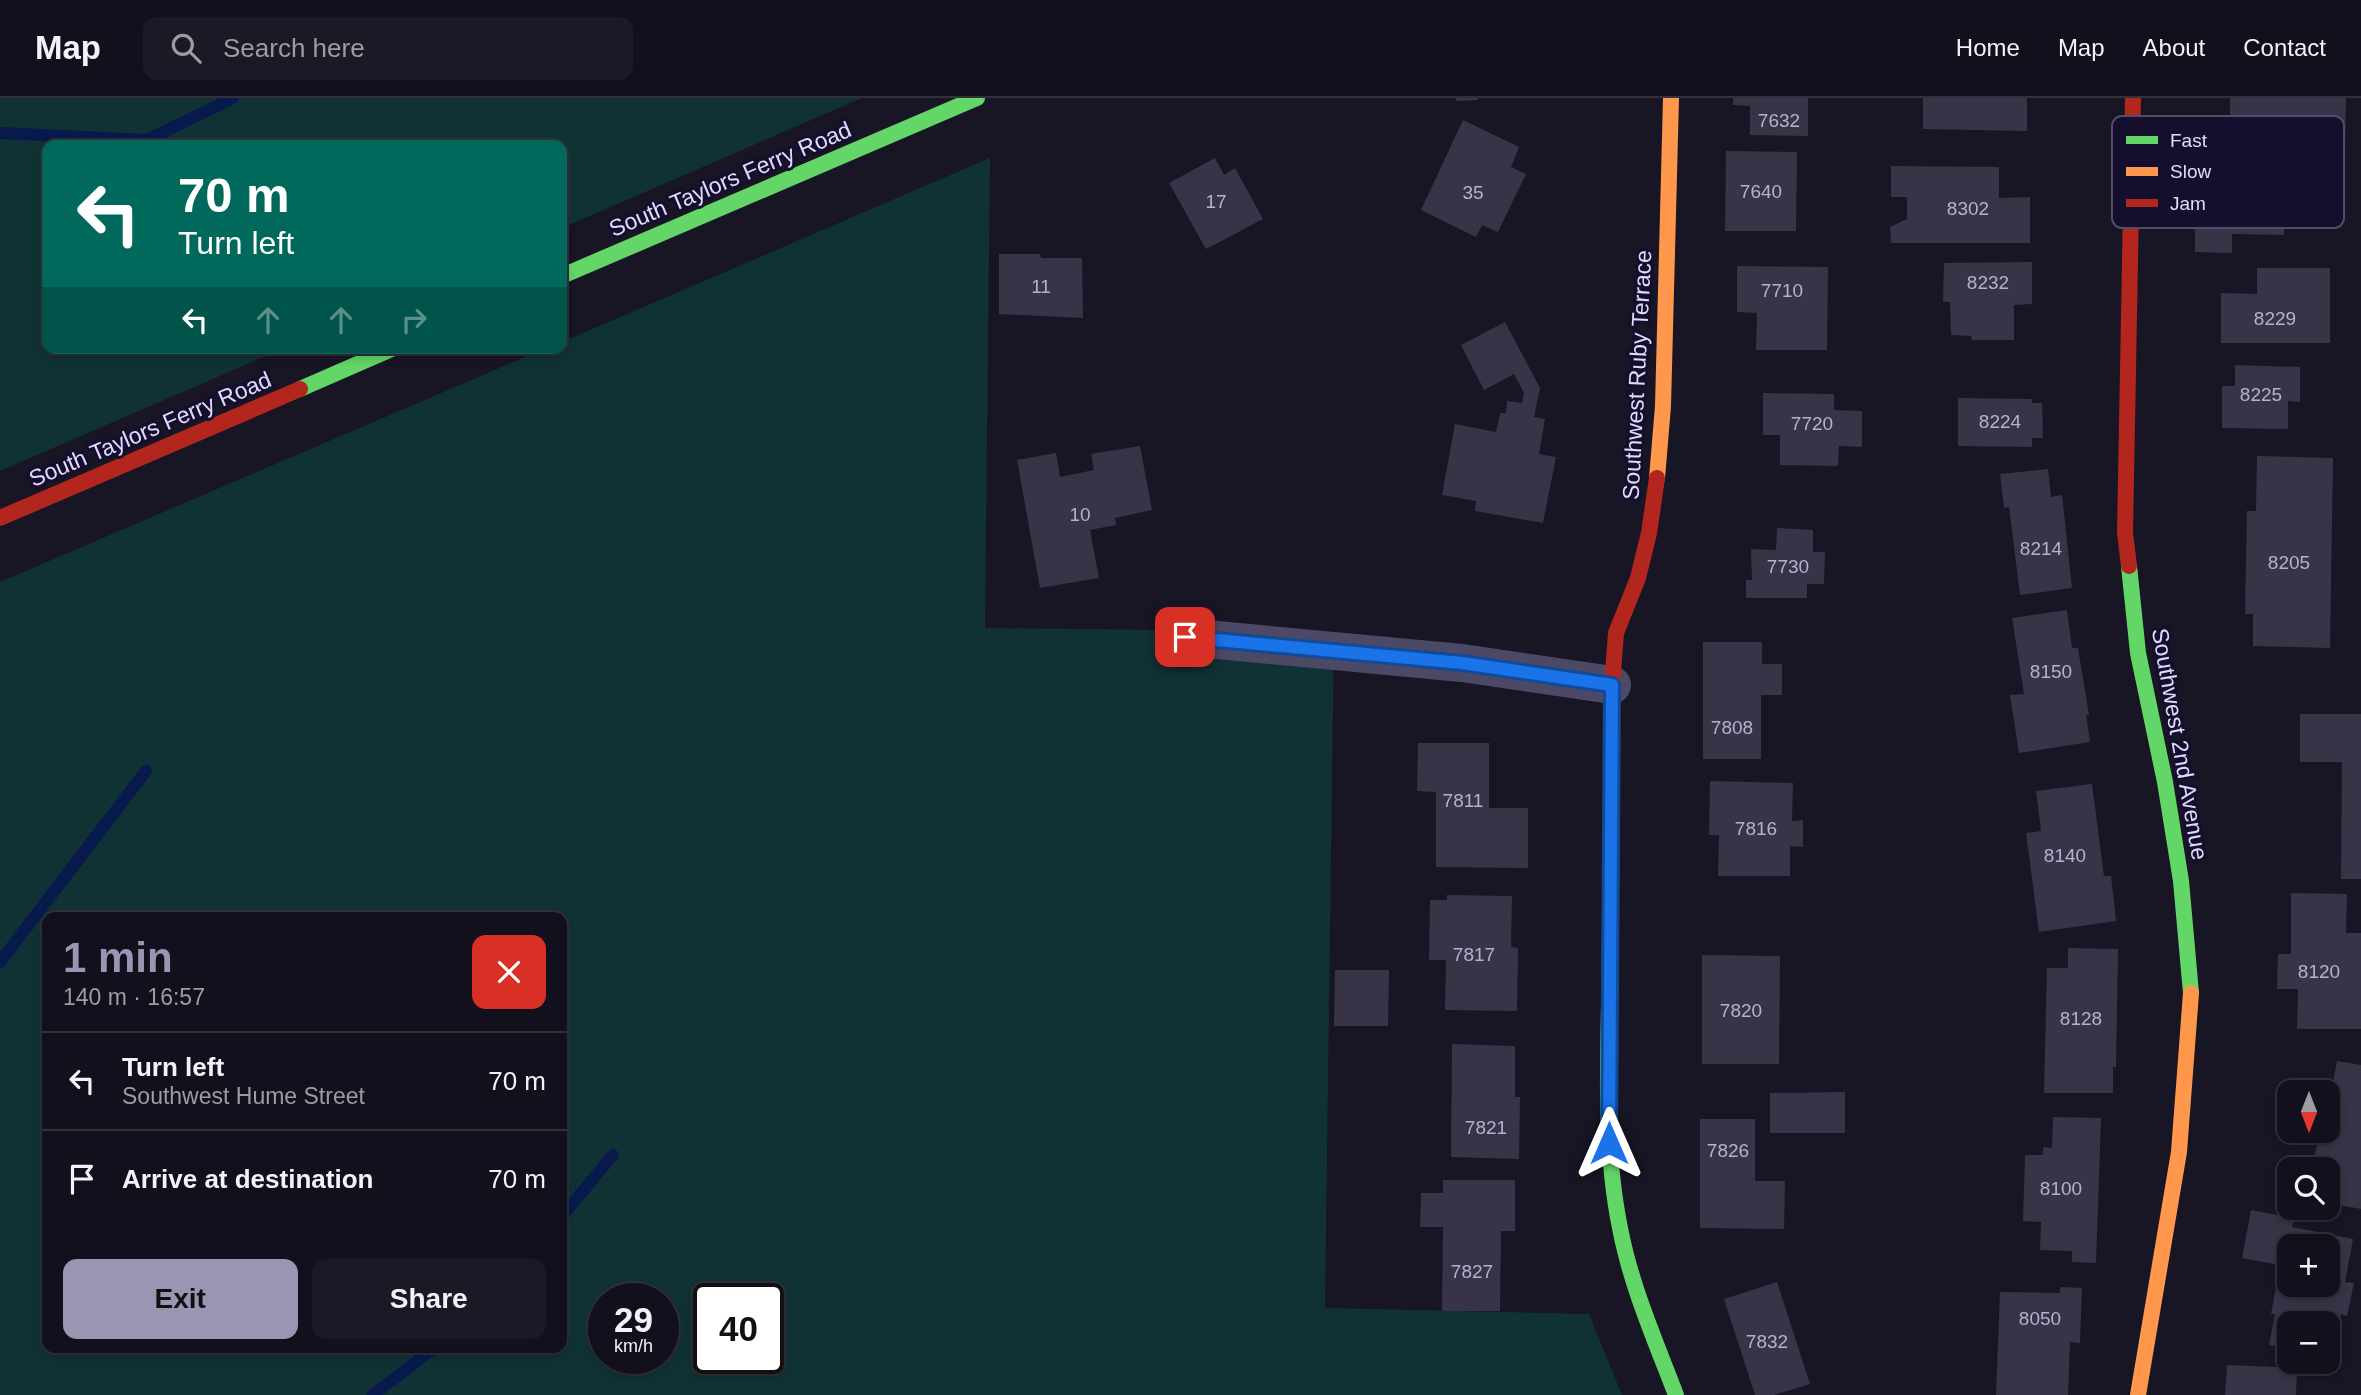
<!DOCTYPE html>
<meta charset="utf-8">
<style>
body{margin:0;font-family:Arial,sans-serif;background:#1b1925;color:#f1f3f6;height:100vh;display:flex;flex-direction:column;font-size:26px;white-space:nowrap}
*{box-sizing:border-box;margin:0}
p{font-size:23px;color:#9c9da3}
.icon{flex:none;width:38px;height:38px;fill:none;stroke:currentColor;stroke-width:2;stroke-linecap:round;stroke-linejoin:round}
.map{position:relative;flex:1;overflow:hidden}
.side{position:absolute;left:42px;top:814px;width:525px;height:441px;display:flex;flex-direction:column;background:#12101c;border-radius:14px;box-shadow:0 4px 10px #0003,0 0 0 2px #31303b}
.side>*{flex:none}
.top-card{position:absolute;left:42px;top:42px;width:525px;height:214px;border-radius:14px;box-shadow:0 4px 10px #0003,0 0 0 2px #31303b;background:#00695c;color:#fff;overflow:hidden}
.needle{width:46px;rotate:180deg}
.controls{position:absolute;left:2277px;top:982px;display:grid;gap:14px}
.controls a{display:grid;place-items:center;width:63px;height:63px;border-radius:14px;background:#12101c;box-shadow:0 4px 10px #0003,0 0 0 2px #31303b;font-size:35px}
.speed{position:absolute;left:588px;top:1185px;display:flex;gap:14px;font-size:35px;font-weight:700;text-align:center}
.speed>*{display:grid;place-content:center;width:91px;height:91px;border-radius:50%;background:#12101c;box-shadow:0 4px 10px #0003,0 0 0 2px #31303b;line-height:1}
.speed small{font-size:18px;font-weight:400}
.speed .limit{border:4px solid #111;border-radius:10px;background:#fff;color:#111}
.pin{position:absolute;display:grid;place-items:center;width:60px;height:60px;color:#fff;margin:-30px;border-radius:14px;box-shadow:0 4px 10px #0006}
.me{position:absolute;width:77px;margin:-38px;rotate:0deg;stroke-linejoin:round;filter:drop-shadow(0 0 5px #0008)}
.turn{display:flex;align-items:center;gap:24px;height:147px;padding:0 21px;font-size:32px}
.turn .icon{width:91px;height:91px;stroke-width:2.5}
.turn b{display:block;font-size:49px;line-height:60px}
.lanes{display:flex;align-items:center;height:66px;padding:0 21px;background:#0003;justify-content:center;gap:35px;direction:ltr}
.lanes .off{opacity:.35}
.round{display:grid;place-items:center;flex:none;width:74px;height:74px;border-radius:14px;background:#1b1925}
.headline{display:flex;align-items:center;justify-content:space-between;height:119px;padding:0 21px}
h1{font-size:42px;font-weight:700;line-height:52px;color:#9a95b3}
.button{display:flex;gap:14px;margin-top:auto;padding:14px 21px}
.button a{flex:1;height:80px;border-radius:14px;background:#9a95b3;color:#111;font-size:28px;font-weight:700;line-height:80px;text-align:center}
.button a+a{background:#1b1925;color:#f1f3f6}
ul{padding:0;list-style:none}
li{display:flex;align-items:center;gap:21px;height:98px;padding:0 21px;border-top:2px solid #31303b}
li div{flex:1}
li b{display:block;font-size:26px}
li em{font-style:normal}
header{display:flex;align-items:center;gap:42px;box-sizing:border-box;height:98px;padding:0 35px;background:#12101c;border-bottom:2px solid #31303b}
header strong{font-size:33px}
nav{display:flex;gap:38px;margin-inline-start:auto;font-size:24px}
.search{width:490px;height:63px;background:#1b1925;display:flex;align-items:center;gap:18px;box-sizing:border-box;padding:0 24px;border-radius:14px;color:#9c9da3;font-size:26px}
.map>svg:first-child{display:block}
.green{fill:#113235;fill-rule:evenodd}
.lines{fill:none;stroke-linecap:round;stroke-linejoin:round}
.stream{stroke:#071a4b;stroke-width:12}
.building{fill:#383447;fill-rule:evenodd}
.street{stroke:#4c4966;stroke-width:38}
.fast{stroke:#63d668;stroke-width:16}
.slow{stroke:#ff974d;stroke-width:16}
.jam{stroke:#b3261e;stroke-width:16}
.route-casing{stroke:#114b97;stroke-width:18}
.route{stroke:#1a73e8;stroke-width:12}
.labels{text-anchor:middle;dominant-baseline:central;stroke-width:6;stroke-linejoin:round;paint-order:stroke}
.number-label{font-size:19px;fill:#b6b0d1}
.street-label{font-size:23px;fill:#e0daff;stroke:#150e2c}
.key{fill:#150e2c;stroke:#524b6b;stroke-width:2}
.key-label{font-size:19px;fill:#e0daff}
</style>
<header>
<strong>Map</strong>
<div class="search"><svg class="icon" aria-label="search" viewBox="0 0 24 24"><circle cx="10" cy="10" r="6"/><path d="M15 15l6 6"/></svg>Search here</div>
<nav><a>Home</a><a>Map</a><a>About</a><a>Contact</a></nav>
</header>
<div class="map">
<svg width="2361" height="1297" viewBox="0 0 2361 1297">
<rect width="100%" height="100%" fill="#181525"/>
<g class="green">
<path d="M0,0H862L562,130V47H47V250H284L0,373Z"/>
<path d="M990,60L985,530L1334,534L1325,1210L1589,1216L1622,1297H0V484L546,250H562V244ZM47,819H562V1250H47ZM604,1200H663V1260H604ZM709,1200H768V1260H709Z"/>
</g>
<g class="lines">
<g class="stream">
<path d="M0,35L147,42L233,0"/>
<path d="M0,864L146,673"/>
<path d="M562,1118L613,1057"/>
<path d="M373,1297L434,1250"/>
</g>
</g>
<g class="building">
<path d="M1456,0H1478V2L1456,3Z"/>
<path d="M1733,0H1808V38L1750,37V8L1733,7Z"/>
<path d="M1923,0H2027V33L1923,31Z"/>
<path d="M2230,0H2346L2345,50H2249V27H2230Z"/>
<path d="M1463,22L1519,49L1511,69L1526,76L1498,134L1482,127L1476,139L1421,112Z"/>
<path d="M1726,53L1797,54L1796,133H1725Z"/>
<path d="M1215,60L1224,77L1235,70L1263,121L1206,151L1169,85Z"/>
<path d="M2216,60L2231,61V67H2316L2315,129H2284V137L2232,136V155L2195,154V120L2224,121V94L2216,93Z"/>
<path d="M1891,68L1999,69V100L2030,99V145H1891L1890,129L1907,121V99H1891Z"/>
<path d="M999,156H1040L1041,160H1082L1083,220L999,216Z"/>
<path d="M2032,164V206L2014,207V242H1972L1971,238L1951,237L1950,204H1943L1944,165Z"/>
<path d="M1737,168L1828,169L1827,252H1756L1757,215L1737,214Z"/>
<path d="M2257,170H2330V245H2221V195L2257,196Z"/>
<path d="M1505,224L1540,290L1534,319L1545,321L1539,356L1556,359L1543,425L1475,413L1476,403L1442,397L1455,326L1496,334L1500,315H1506L1507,303L1522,305L1524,295L1514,276L1484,292L1461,247Z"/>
<path d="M2235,267L2300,269V304L2288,303V331L2222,330V288H2235Z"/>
<path d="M1763,295L1834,296V312L1862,313V349L1839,348L1838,368L1780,367V337H1763Z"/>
<path d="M1958,300L2032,301V305H2042L2043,340H2032V349L1958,348Z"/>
<path d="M1140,348L1152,412L1115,420L1116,427L1090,432L1099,480L1040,490L1017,362L1056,355L1060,379L1094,372L1091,356Z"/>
<path d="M2257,358L2333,360L2330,550L2253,548V516H2245L2247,413H2256Z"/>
<path d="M2048,371L2051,399L2062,397L2072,490L2020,497L2009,409L2004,410L2000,376Z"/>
<path d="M1777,430L1813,432V454H1825L1824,486H1807V500H1746V482H1752L1751,451L1776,452Z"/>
<path d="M2067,512L2072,550H2078L2089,617H2086L2090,644L2019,655L2010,597L2024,596L2012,520Z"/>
<path d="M1703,544H1762V566H1782V597H1761V661H1703Z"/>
<path d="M2300,616H2361V781H2341L2342,664H2300Z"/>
<path d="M1418,645H1489V710H1528V770L1436,769V694L1417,693Z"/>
<path d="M1710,683L1793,685L1792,723L1803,722V749L1790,748V778H1718L1719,737H1709Z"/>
<path d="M2092,686L2104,778H2111L2116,823L2039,834L2026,735L2041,733L2036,693Z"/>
<path d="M2291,795L2347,796L2346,835H2361V931H2297L2298,891H2277L2278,856H2291Z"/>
<path d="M1447,797L1512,798L1511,849L1518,850L1517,913L1445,912L1446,862H1429L1430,802H1447Z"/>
<path d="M2068,850L2118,851L2116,969H2113V995H2044L2047,870H2068Z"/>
<path d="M1702,857L1780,858L1779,966H1702Z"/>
<path d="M1335,872H1389L1388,928H1334Z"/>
<path d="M1452,946L1515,948V999H1520L1519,1061L1451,1059Z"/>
<path d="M2337,963L2361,967V1111L2328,1105V1071H2312L2320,1032H2328V1012Z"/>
<path d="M1845,994V1035H1770V995Z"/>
<path d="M2053,1019L2101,1020L2096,1165L2072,1164V1153L2040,1152L2041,1124L2023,1123L2025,1057H2043V1049L2052,1050Z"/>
<path d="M1700,1021H1755V1083H1785L1784,1131L1700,1130Z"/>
<path d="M1443,1082H1515V1133H1501L1500,1213H1442L1443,1129H1420L1421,1095H1443Z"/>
<path d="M2251,1112L2294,1120L2292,1129L2353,1141L2345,1184L2354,1185L2347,1218L2341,1216L2333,1259L2328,1258V1225H2289V1250L2269,1247L2275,1216H2271L2277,1183L2281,1184L2285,1168L2242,1160ZM2289,1148H2328V1186H2289Z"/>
<path d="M1777,1184L1810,1286L1774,1297H1755L1724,1201Z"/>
<path d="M2060,1189L2082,1190L2080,1245L2070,1244L2068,1297H1996L2000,1194L2060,1195Z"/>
<path d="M2227,1267L2297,1270L2296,1297H2225Z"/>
</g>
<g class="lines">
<path class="street" d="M1185,539L1462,565L1612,587"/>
<g class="fast">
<path d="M562,178L977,0"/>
<path d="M300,291L394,250"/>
<path d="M2129,468L2138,555L2165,684L2181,783L2191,895"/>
<path d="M1610,841C1610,936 1601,1037 1620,1130C1631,1188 1655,1242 1676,1297"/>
</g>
<g class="slow">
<path d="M1657,380L1663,308L1671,0"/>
<path d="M2138,1297L2179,1054L2191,895"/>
</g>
<g class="jam">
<path d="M0,420L300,291"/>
<path d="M2129,468L2125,435L2133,0"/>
<path d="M1610,841L1612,587L1616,535L1638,480L1649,435L1657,380"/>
</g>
</g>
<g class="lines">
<defs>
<path id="route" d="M1185,539L1462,565L1612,587L1609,1045"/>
</defs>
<use href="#route" class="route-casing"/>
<use href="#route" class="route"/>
</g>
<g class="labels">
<g class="number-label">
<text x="1779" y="22">7632</text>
<text x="1761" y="93">7640</text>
<text x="1473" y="94">35</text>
<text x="1216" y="103">17</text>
<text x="1968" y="110">8302</text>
<text x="1988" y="184">8232</text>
<text x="1041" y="188">11</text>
<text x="1782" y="192">7710</text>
<text x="2275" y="220">8229</text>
<text x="2261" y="296">8225</text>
<text x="2000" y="323">8224</text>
<text x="1812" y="325">7720</text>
<text x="1080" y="416">10</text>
<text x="2041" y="450">8214</text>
<text x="2289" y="464">8205</text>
<text x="1788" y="468">7730</text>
<text x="2051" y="573">8150</text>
<text x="1732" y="629">7808</text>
<text x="1463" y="702">7811</text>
<text x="1756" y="730">7816</text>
<text x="2065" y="757">8140</text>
<text x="1474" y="856">7817</text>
<text x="2319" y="873">8120</text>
<text x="1741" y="912">7820</text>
<text x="2081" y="920">8128</text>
<text x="1486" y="1029">7821</text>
<text x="1728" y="1052">7826</text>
<text x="2061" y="1090">8100</text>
<text x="1472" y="1173">7827</text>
<text x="2040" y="1220">8050</text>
<text x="1767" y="1243">7832</text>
</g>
<g class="street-label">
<text transform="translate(730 81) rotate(-23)">South Taylors Ferry Road</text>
<text transform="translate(1637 277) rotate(-87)">Southwest Ruby Terrace</text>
<text transform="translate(150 331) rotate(-23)">South Taylors Ferry Road</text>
<text transform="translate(2180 646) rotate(80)">Southwest 2nd Avenue</text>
</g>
</g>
<rect x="2112" y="18" width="232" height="112" rx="10" class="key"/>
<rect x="2126" y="38" width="32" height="8" fill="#63d668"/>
<rect x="2126" y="69" width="32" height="9" fill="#ff974d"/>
<rect x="2126" y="101" width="32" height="8" fill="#b3261e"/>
<g class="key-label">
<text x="2170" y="49">Fast</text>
<text x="2170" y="80">Slow</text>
<text x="2170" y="112">Jam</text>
</g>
</svg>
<div class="controls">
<a><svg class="needle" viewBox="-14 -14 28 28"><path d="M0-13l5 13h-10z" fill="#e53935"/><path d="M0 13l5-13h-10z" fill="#9c9da3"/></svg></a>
<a><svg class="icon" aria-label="search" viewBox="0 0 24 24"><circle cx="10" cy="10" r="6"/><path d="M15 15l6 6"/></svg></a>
<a>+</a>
<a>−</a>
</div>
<div class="speed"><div>29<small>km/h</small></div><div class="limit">40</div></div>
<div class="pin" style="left:1185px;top:539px;background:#d93025"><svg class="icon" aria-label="arrive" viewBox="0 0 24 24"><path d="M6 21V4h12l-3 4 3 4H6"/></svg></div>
<svg class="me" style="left:1609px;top:1045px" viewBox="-20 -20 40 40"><path d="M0-17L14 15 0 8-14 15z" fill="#1a73e8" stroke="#fff" stroke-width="4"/></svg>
<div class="top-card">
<div class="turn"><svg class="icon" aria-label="left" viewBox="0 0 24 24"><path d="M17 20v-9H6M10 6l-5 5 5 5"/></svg><div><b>70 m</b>Turn left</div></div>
<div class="lanes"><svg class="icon" aria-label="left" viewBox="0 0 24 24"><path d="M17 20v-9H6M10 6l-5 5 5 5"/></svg><svg class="icon off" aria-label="ahead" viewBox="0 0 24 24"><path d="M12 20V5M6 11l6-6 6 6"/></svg><svg class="icon off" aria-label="ahead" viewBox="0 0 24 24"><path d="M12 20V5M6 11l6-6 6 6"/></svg><svg class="icon off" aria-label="right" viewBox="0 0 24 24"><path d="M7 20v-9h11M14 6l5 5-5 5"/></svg></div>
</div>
<section class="side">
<div class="headline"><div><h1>1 min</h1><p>140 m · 16:57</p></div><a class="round" style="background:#d93025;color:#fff"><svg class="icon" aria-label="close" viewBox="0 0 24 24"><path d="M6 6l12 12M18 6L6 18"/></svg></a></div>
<ul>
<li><svg class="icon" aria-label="left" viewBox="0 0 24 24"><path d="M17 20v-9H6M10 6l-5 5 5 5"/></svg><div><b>Turn left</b><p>Southwest Hume Street</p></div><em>70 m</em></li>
<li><svg class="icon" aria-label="arrive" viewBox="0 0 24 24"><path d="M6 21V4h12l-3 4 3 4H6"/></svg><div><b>Arrive at destination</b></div><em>70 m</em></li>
</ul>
<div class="button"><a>Exit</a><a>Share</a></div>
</section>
</div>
